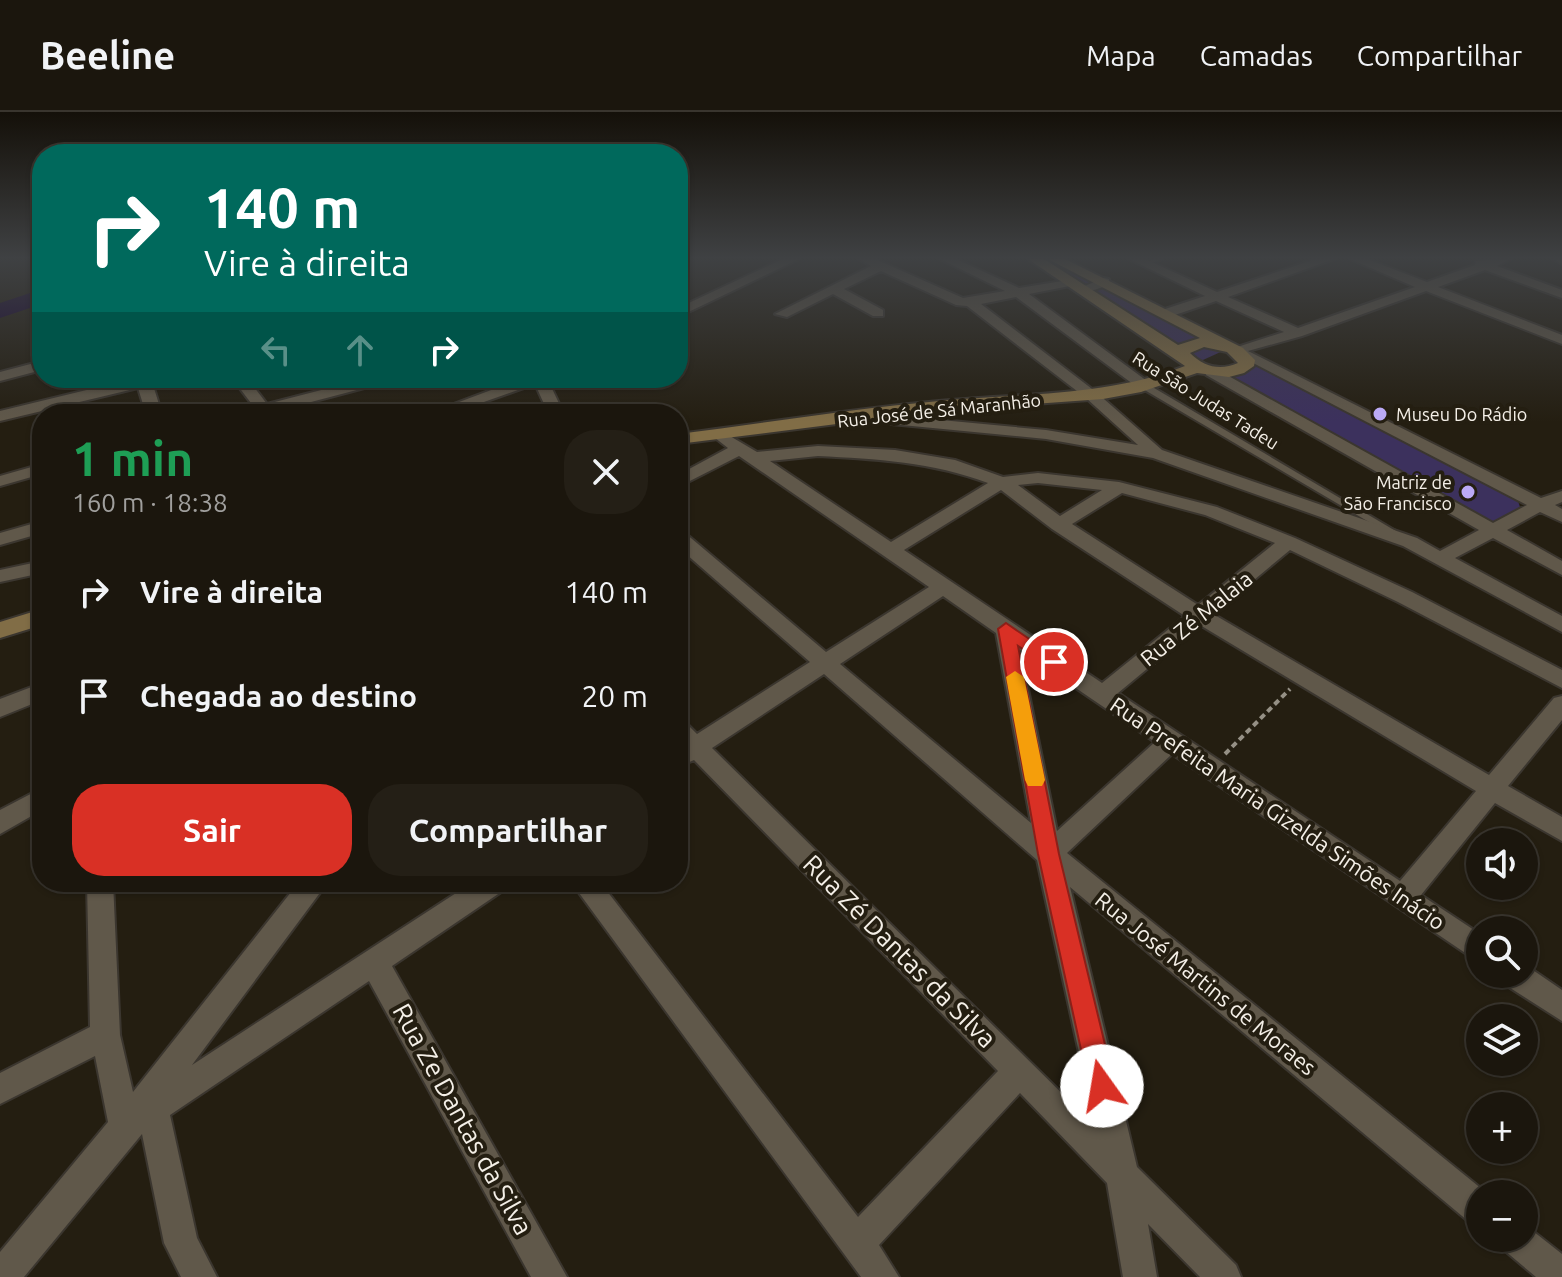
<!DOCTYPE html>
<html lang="pt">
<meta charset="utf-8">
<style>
body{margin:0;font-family:Ubuntu,sans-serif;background:#241f16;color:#f1f3f6;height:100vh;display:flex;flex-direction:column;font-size:30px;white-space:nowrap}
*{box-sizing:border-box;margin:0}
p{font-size:26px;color:#a09f9d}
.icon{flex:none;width:44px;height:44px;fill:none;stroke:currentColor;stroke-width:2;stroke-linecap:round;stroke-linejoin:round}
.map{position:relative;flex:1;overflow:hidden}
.panel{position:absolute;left:32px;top:292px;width:656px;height:488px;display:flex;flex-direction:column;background:#1b160d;border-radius:32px;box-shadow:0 2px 6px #0004,0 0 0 2px #39352e}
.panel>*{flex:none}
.banner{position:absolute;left:32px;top:32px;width:656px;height:244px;border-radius:32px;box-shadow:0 2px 6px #0004,0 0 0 2px #39352e;background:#00695c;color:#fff;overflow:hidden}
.fabs{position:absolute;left:1466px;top:716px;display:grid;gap:16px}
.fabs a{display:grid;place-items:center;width:72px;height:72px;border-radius:50%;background:#1b160d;box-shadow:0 2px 6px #0004,0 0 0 2px #39352e;font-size:40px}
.pin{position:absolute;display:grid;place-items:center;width:68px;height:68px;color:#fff;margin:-34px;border:4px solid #fff;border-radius:50%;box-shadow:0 2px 8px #0007}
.me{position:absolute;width:88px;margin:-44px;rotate:347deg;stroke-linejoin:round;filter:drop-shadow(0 0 6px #0008)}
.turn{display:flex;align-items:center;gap:28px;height:168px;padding:0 40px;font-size:36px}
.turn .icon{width:104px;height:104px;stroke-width:2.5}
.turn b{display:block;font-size:56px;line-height:68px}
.lanes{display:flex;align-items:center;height:76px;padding:0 40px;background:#0003;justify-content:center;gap:40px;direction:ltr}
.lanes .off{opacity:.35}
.round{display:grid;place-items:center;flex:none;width:84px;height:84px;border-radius:32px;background:#241f16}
.headline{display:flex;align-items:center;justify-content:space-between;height:136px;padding:0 40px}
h1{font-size:48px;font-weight:600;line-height:60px;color:#1e9e55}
.primary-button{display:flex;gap:16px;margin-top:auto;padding:16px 40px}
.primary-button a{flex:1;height:92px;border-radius:32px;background:#d93025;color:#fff;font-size:32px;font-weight:600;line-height:92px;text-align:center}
.primary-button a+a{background:#241f16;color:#f1f3f6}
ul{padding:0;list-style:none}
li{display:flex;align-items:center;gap:24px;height:104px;padding:0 40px}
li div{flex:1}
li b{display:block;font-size:30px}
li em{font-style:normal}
header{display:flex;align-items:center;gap:48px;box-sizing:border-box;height:112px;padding:0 40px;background:#1b160d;border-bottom:2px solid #39352e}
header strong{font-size:38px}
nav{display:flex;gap:44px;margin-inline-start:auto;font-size:28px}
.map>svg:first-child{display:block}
.green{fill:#3c315d}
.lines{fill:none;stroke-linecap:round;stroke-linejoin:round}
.river{fill:#150033;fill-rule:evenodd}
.lane-casing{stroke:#3b362f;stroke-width:4}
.street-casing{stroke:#3b362f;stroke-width:4}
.secondary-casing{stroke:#3b362f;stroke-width:4}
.path{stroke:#959085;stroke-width:4;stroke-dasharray:6 4;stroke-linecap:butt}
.lane{fill:#60584a;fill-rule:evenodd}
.street{fill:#60584a;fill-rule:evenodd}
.secondary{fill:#816d46;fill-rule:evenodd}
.route{fill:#d93025;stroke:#8d1f18;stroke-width:2}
.slow{fill:#f59e0b}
.poi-dot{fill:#bbaaf6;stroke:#241e11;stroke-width:3}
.labels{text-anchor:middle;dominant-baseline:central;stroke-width:8;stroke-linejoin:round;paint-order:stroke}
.far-street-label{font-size:18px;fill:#f4efe7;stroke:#241e11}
.far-poi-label{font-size:18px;fill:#f4efe7;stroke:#241e11;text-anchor:start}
.street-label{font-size:22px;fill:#f4efe7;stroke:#241e11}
.near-street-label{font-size:26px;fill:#f4efe7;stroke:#241e11}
</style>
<header>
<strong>Beeline</strong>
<nav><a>Mapa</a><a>Camadas</a><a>Compartilhar</a></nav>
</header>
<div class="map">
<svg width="1562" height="1165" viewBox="0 0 1562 1165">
<rect width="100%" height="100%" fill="#241e11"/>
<g class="green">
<path d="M1040,147H1048L1223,235L1225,238L1203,248L1194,247Z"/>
<path d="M1242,248L1251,249L1502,377L1518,389L1520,395L1495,410H1486L1220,262L1218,258Z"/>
</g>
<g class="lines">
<path class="river" d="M42,177V192L0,206V191Z"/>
<defs>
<g id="lane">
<path d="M1154,147H1162L1145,154L1142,152Z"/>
<path d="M1143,273H1149L1399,421L1394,424L1391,423L1143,277Z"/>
</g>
<g id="street">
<path d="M678,147H687L678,152Z"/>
<path d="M783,147H799L678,205V196Z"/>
<path d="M859,147H875L963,186L1005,179L940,147H956L1019,176L1075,167V173L1029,182L1151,272V278H1141L1016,185L981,192L1096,280L1162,338L1417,426L1440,439L1479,418L1206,263V257H1216L1493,411L1527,393L1228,238L1284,220L1216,189L1172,204H1162V198L1205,184L1129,147H1145L1217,180L1316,147H1334L1228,185L1298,216L1415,175L1350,147H1367L1427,170L1475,153L1476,149L1510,147L1497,154L1562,178V186L1485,158L1438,175L1562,223V232L1426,179L1302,224L1248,239L1541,386L1562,379V390L1555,393L1562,397V410L1540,400L1507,418L1562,449V463L1493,426L1455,446L1562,504V520L1403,434L1153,346L1046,327L850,308V302L856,300L1046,318L1138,333L1086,286L967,194L956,193L881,159L844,177L883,198V204H873L833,182L787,205L775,202L871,154Z"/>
<path d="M1553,147H1562V152Z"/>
<path d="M1104,166L1109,167V173L1082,182L1075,178Z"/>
<path d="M42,249V258L0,269V260Z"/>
<path d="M136,266H168L153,273L162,302H146L138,276L0,309V299Z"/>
<path d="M232,266H247L267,292L368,266H393L391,269L273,300L275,302H237L254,295Z"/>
<path d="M523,266H547L564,302H525L545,294L535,272L450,302H427Z"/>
<path d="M718,317L757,340L818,334L895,338L955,348L1003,365L1038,361L1119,370L1217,395L1295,426L1412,480L1562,558V576L1398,490L1290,438L1213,502L1489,663L1554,586L1562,584V608L1508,674L1562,705V729L1495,691L1421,783L1480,822V851L1172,642L1067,741L1488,1082H1480V1114L1468,1109L1070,775L1137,1055L1236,1153L1241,1165H1200L1148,1112L1157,1165H1123L1107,1071L1020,981L879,1133L899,1165H861L571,770H600L858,1105L998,959L694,648L678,655V608L686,611L697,622L810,550L678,435V419L685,421L826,540L929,475L739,344L678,375V363L728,336L710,322ZM818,344C877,347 932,350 988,371L891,430L770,349ZM1038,371L1102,378L1060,404L1018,373ZM1001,378L1052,417L1185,504L1102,571L904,438ZM1122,381L1205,403L1275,431L1198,493L1072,412ZM943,484L996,521L1031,711L840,552ZM1200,513L1476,679L1400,769L1118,581ZM1020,538L1155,630L1057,719ZM824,562L1037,748L1095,1014L712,636Z"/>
<path d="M42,352V362L0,374V364Z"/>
<path d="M42,409V421L0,433V421Z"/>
<path d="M42,449V461L0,470V458Z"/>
<path d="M42,571V588L0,605V587Z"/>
<path d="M42,676V698L0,722V698Z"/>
<path d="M87,770H113L120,923L133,980L299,770H328L192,953L473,770H508L504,778L392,854L567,1165H531L369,869L170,1003L197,1126L217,1165H181L164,1131L142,1022L24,1165H0V1140L108,1010L95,944L0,992V961L90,915Z"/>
<path d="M1524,852L1562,878V909L1504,872L1500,862H1524Z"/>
<path d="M1524,1112L1562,1142V1165H1536L1504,1138L1499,1126H1524Z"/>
</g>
<g id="secondary">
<path d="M1028,147H1044L1178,233L1200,226L1048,147H1065L1243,236L1255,248L1254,254L1244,261L1229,265L1197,261L1141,280L1103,287L939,299L678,332V322C765,311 851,297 939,289C1022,281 1106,285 1185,254ZM1204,235L1227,240L1238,251C1220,259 1204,255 1190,241Z"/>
<path d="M42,497V513L0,526V510Z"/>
</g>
</defs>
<use href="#lane" class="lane-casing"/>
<use href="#street" class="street-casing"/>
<use href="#secondary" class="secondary-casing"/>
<path class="path" d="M1225,642L1290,577"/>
<use href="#lane" class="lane"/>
<use href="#street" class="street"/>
<use href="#secondary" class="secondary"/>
</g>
<linearGradient id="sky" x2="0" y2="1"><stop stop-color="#141009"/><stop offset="0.47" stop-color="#3f4143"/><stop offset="1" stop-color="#3f4143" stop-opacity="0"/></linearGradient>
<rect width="1562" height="310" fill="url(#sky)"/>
<path class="route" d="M1006,511L1063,550L1061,554H1048L1018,534L1059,742L1115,974L1111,983L1102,987L1093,983L1089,974L1038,742L998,517Z"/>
<path class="slow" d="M1015,559L1024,565L1045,668L1042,674H1028L1025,668L1006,565Z"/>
<g class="poi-dot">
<circle cx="1380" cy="302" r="8"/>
<circle cx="1468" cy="380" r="8"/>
</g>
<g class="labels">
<g class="far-street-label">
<text transform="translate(1206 288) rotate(32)">Rua São Judas Tadeu</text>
<text transform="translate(939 298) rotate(-6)">Rua José de Sá Maranhão</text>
</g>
<g class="far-poi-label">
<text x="1396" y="302">Museu Do Rádio</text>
<text x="1452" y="370" text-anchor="end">Matriz de<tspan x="1452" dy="21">São Francisco</tspan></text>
</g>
<g class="street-label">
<text transform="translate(1196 506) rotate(-39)">Rua Zé Malaia</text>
<text transform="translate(1278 701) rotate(34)">Rua Prefeita Maria Gizelda Simões Inácio</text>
<text transform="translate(1206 871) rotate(39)">Rua José Martins de Moraes</text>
</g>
<g class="near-street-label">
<text transform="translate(900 839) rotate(45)">Rua Zé Dantas da Silva</text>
<text transform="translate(463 1007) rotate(61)">Rua Ze Dantas da Silva</text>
</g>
</g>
</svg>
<div class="fabs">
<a><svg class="icon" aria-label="sound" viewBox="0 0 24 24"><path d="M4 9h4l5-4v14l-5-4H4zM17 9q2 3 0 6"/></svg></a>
<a><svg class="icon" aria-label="search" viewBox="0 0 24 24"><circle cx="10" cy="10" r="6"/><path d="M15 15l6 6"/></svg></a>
<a><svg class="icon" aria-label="layers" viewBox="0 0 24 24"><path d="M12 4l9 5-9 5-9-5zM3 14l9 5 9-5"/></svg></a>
<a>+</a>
<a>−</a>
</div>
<div class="pin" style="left:1054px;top:550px;background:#d93025"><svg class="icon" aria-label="arrive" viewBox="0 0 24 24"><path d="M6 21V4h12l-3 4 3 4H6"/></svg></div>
<svg class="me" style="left:1102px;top:974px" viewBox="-20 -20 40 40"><circle r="19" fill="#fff"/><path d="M0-13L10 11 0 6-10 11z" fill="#d93025"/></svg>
<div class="banner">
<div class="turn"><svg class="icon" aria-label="right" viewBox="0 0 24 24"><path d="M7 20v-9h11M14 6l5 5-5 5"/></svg><div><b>140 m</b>Vire à direita</div></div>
<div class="lanes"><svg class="icon off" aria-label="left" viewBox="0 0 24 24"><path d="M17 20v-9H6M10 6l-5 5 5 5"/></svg><svg class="icon off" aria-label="ahead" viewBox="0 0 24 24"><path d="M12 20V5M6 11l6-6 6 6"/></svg><svg class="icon" aria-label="right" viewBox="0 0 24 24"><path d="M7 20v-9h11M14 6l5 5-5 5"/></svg></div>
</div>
<section class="panel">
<div class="headline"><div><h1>1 min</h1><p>160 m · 18:38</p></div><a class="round"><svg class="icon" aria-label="close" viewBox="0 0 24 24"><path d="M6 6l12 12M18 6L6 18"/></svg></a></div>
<ul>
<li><svg class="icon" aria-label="right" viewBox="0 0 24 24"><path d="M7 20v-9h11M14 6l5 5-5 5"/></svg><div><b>Vire à direita</b></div><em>140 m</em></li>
<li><svg class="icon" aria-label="arrive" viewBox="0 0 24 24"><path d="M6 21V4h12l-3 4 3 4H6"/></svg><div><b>Chegada ao destino</b></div><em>20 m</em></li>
</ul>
<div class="primary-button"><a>Sair</a><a>Compartilhar</a></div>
</section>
</div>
